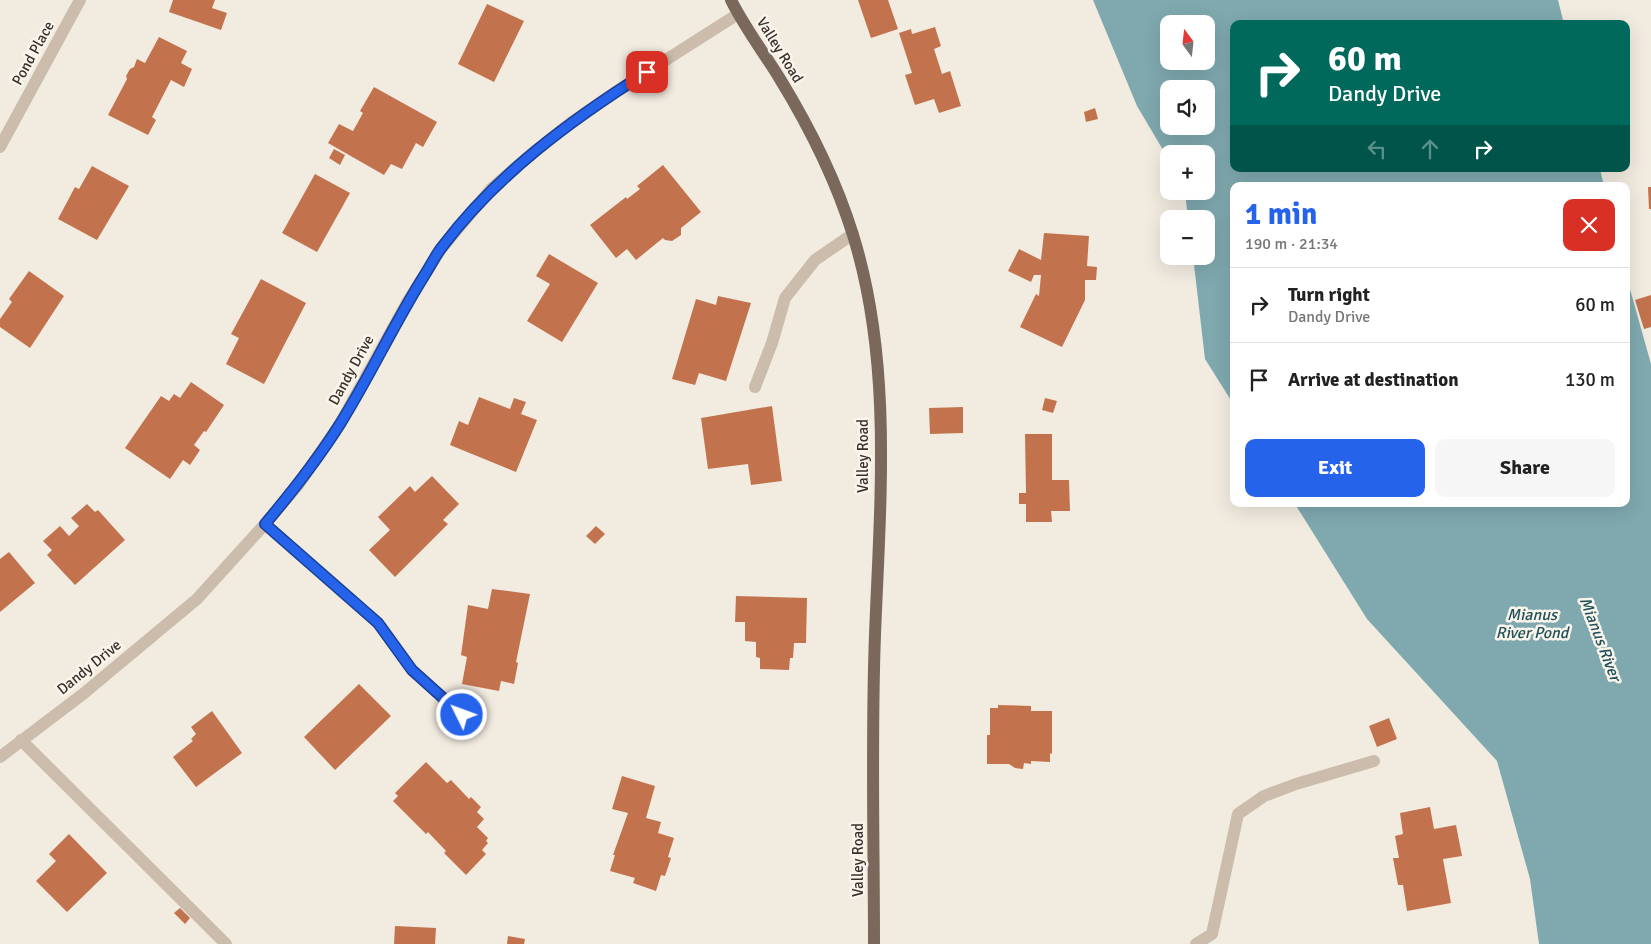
<!DOCTYPE html>
<meta charset="utf-8">
<style>
body{margin:0;font-family:Signika,sans-serif;background:#f6f6f6;color:#222;height:100vh;display:flex;flex-direction:column;font-size:19px;white-space:nowrap}
*{box-sizing:border-box;margin:0}
p{font-size:16px;color:#767676}
.icon{flex:none;width:28px;height:28px;fill:none;stroke:currentColor;stroke-width:2;stroke-linecap:round;stroke-linejoin:round}
.map{position:relative;flex:1;overflow:hidden}
.details{position:absolute;left:1230px;top:182px;width:400px;height:325px;display:flex;flex-direction:column;background:#fff;border-radius:10px;box-shadow:0 5px 20px #0002}
.details>*{flex:none}
.banner{position:absolute;left:1230px;top:20px;width:400px;height:152px;border-radius:10px;box-shadow:0 5px 20px #0002;background:#00695c;color:#fff;overflow:hidden}
.needle{width:32px;rotate:345deg}
.buttons{position:absolute;left:1160px;top:15px;display:grid;gap:10px}
.buttons a{display:grid;place-items:center;width:55px;height:55px;border-radius:10px;background:#fff;box-shadow:0 5px 20px #0002;font-size:25px}
.pin{position:absolute;display:grid;place-items:center;width:42px;height:42px;color:#fff;margin:-21px;border-radius:10px;box-shadow:0 2px 8px #0006}
.me{position:absolute;width:55px;margin:-28px;rotate:312deg;stroke-linejoin:round;filter:drop-shadow(0 0 4px #0008)}
.turn{display:flex;align-items:center;gap:18px;height:105px;padding:0 15px;font-size:22px}
.turn .icon{width:65px;height:65px;stroke-width:2.5}
.turn b{display:block;font-size:35px;line-height:42px}
.lanes{display:flex;align-items:center;height:48px;padding:0 15px;background:#0003;justify-content:center;gap:25px;direction:ltr}
.lanes .off{opacity:.35}
.round{display:grid;place-items:center;flex:none;width:52px;height:52px;border-radius:10px;background:#f6f6f6}
.headline{display:flex;align-items:center;justify-content:space-between;height:85px;padding:0 15px}
h1{font-size:30px;font-weight:700;line-height:38px;color:#2563eb}
.button{display:flex;gap:10px;margin-top:auto;padding:10px 15px}
.button a{flex:1;height:58px;border-radius:10px;background:#2563eb;color:#fff;font-size:20px;font-weight:700;line-height:58px;text-align:center}
.button a+a{background:#f6f6f6;color:#222}
ul{padding:0;list-style:none}
li{display:flex;align-items:center;gap:15px;height:75px;padding:0 15px;border-top:1px solid #e0e0e0}
li div{flex:1}
li b{display:block;font-size:19px}
li em{font-style:normal}
.map>svg:first-child{display:block}
.water{fill:#7fa9af;fill-rule:evenodd}
.building{fill:#c2734e}
.lines{fill:none;stroke-linecap:round;stroke-linejoin:round}
.minor{stroke:#cbbcac;stroke-width:12}
.major{stroke:#7a685c;stroke-width:12}
.route-casing{stroke:#184099;stroke-width:12}
.route{stroke:#2563eb;stroke-width:9}
.labels{text-anchor:middle;dominant-baseline:central;stroke-width:5;stroke-linejoin:round;paint-order:stroke}
.street-label{font-size:15px;fill:#39302a;stroke:#faf5ec}
.water-label{font-size:16px;font-style:italic;fill:#215159;stroke:#faf5ec}
</style>
<div class="map">
<svg width="1651" height="944" viewBox="0 0 1651 944">
<rect width="100%" height="100%" fill="#f2ebe0"/>
<g class="water">
<path d="M1093,0H1558L1564,24H1234V169H1600L1604,186H1234V405L1205,359L1193,256H1206V219H1188L1185,191H1206V154H1169V160L1137,106ZM1169,24H1206V61H1169ZM1169,89H1206V126H1169Z"/>
<path d="M1626,275L1651,364V944H1539L1530,879L1497,761L1367,619L1295,504H1626Z"/>
</g>
<g class="building">
<path d="M173,0H215L212,8L227,13L221,30L169,12Z"/>
<path d="M858,0H888L898,29L871,38Z"/>
<path d="M487,4L524,21L494,82L458,64Z"/>
<path d="M935,27L941,46L934,49L942,74L950,71L961,106L939,113L934,99L915,105L905,75L912,73L899,33L911,29L912,34Z"/>
<path d="M159,37L187,51L181,63L192,69L184,87L171,80L152,117L156,120L148,135L108,115L127,79L126,76L130,69L134,67L137,59L145,63Z"/>
<path d="M374,87L437,122L423,147L416,143L402,169L391,164L384,175L328,143L339,124L353,131L363,113L360,111Z"/>
<path d="M1095,108L1098,119L1086,122L1084,112Z"/>
<path d="M334,149L345,155L340,165L329,158Z"/>
<path d="M663,165L701,212L681,228V235L672,241L665,240L663,238L636,260L627,249L616,258L590,225L626,197L627,199L640,189L637,186Z"/>
<path d="M92,166L129,186L97,240L58,219L75,187L79,189Z"/>
<path d="M315,174L350,193L317,252L282,233Z"/>
<path d="M1648,187H1651V209H1649Z"/>
<path d="M1044,233L1089,236L1087,266L1097,267L1096,280H1085V300L1062,347L1020,327L1036,294L1039,296L1041,275H1034L1031,282L1008,271L1019,249L1041,260Z"/>
<path d="M549,254L598,283L562,342L527,321L550,284L536,276Z"/>
<path d="M29,271L64,296L30,348L0,327V319L12,302L9,299Z"/>
<path d="M261,279L306,303L264,384L226,364L239,338L231,334Z"/>
<path d="M1651,295V327L1644,329L1635,300Z"/>
<path d="M718,296L751,303L726,381L699,373L695,385L672,379L696,299L716,305Z"/>
<path d="M191,382L224,405L206,432L204,431L194,445L200,450L190,465L183,460L170,479L125,448L161,396L169,401L174,394L180,398Z"/>
<path d="M479,397L510,409L514,398L526,402L521,414L537,420L516,472L450,445L459,421L468,425Z"/>
<path d="M1045,398L1057,401L1053,413L1042,410Z"/>
<path d="M772,406L782,481L751,485L748,464L708,469L701,418Z"/>
<path d="M963,407V433L930,434L929,408Z"/>
<path d="M1025,434H1052V480H1069L1070,511H1051L1052,522H1026V504H1019V493H1026Z"/>
<path d="M432,476L459,504L443,520L448,524L395,577L369,550L390,530L378,517L410,486L415,492Z"/>
<path d="M87,504L95,512L98,510L125,540L75,585L47,555L52,550L43,541L60,526L69,536L79,526L71,518Z"/>
<path d="M596,526L605,534L595,544L586,536Z"/>
<path d="M9,552L35,583L0,612V559Z"/>
<path d="M492,589L530,594L516,662L518,663L514,684L501,681L499,691L462,684L467,657L461,655L468,605L488,609Z"/>
<path d="M736,596L807,598L806,643H794L793,658H790L789,670L760,669V658L756,657V642L745,641V622H735Z"/>
<path d="M359,684L391,716L335,770L304,737Z"/>
<path d="M998,705L1031,706V711H1052V754L1050,753V762L1031,761V764L1024,763L1023,769L1015,768L1009,764H987V735H990V708H998Z"/>
<path d="M212,711L242,753L196,787L173,757L193,741L191,739L196,734L191,727Z"/>
<path d="M1389,718L1397,739L1377,747L1369,726Z"/>
<path d="M426,762L447,783L451,780L469,799L471,797L481,807L477,812L484,819L477,827L488,838L486,841L488,843L482,850L486,854L466,875L444,853L446,851L428,832L426,834L393,801L398,796L395,793Z"/>
<path d="M622,776L655,786L646,818L661,822L658,833L674,838L668,857L671,858L665,876L661,875L656,891L633,883L635,878L610,871L615,855H613L628,813L612,809Z"/>
<path d="M1430,807L1434,829L1456,825L1462,856L1443,859L1451,903L1407,911L1403,885H1398L1393,858H1399L1395,836L1403,834L1400,813Z"/>
<path d="M69,834L107,873L67,912L36,881L56,861L49,854Z"/>
<path d="M180,908L190,918L185,924L174,913Z"/>
<path d="M395,926L436,928L435,944H394Z"/>
<path d="M508,936L525,939L524,944H507Z"/>
</g>
<g class="lines">
<g class="minor">
<path d="M0,147L80,0"/>
<path d="M755,387L772,343L785,298L815,260L853,234"/>
<path d="M265,524L378,623L412,670L462,715"/>
<path d="M21,740L226,944"/>
<path d="M0,757L83,694L197,599L265,524L298,485L340,424L408,301L441,249L491,189L529,156L572,122L617,91L738,14"/>
<path d="M1196,944L1212,934L1238,814L1264,796L1296,784L1374,761"/>
</g>
<path class="major" d="M731,0C745,28 764,53 780,79C810,128 836,180 853,235C893,363 880,503 875,635C871,738 874,841 874,944"/>
</g>
<g class="lines">
<defs>
<path id="route" d="M462,715L412,670L378,623L265,524C292,492 318,459 340,424C370,376 394,324 424,276C430,267 435,256 442,247C497,174 571,120 647,72"/>
</defs>
<use href="#route" class="route-casing"/>
<use href="#route" class="route"/>
</g>
<g class="labels">
<g class="street-label">
<text transform="translate(780 50) rotate(58)">Valley Road</text>
<text transform="translate(33 53) rotate(-61)">Pond Place</text>
<text transform="translate(351 370) rotate(-61)">Dandy Drive</text>
<text transform="translate(863 456) rotate(-90)">Valley Road</text>
<text transform="translate(89 667) rotate(-39)">Dandy Drive</text>
<text transform="translate(858 860) rotate(-90)">Valley Road</text>
</g>
<g class="water-label">
<text x="1532" y="615">Mianus<tspan x="1532" dy="18">River Pond</tspan></text>
<text transform="translate(1600 639) rotate(69)">Mianus River</text>
</g>
</g>
</svg>
<div class="buttons">
<a><svg class="needle" viewBox="-14 -14 28 28"><path d="M0-13l5 13h-10z" fill="#e53935"/><path d="M0 13l5-13h-10z" fill="#767676"/></svg></a>
<a><svg class="icon" aria-label="sound" viewBox="0 0 24 24"><path d="M4 9h4l5-4v14l-5-4H4zM17 9q2 3 0 6"/></svg></a>
<a>+</a>
<a>−</a>
</div>
<div class="pin" style="left:647px;top:72px;background:#d93025"><svg class="icon" aria-label="arrive" viewBox="0 0 24 24"><path d="M6 21V4h12l-3 4 3 4H6"/></svg></div>
<svg class="me" style="left:462px;top:715px" viewBox="-20 -20 40 40"><circle r="17" fill="#2563eb" stroke="#fff" stroke-width="3"/><path d="M0-11L8 9 0 5-8 9z" fill="#fff"/></svg>
<div class="banner">
<div class="turn"><svg class="icon" aria-label="right" viewBox="0 0 24 24"><path d="M7 20v-9h11M14 6l5 5-5 5"/></svg><div><b>60 m</b>Dandy Drive</div></div>
<div class="lanes"><svg class="icon off" aria-label="left" viewBox="0 0 24 24"><path d="M17 20v-9H6M10 6l-5 5 5 5"/></svg><svg class="icon off" aria-label="ahead" viewBox="0 0 24 24"><path d="M12 20V5M6 11l6-6 6 6"/></svg><svg class="icon" aria-label="right" viewBox="0 0 24 24"><path d="M7 20v-9h11M14 6l5 5-5 5"/></svg></div>
</div>
<section class="details">
<div class="headline"><div><h1>1 min</h1><p>190 m · 21:34</p></div><a class="round" style="background:#d93025;color:#fff"><svg class="icon" aria-label="close" viewBox="0 0 24 24"><path d="M6 6l12 12M18 6L6 18"/></svg></a></div>
<ul>
<li><svg class="icon" aria-label="right" viewBox="0 0 24 24"><path d="M7 20v-9h11M14 6l5 5-5 5"/></svg><div><b>Turn right</b><p>Dandy Drive</p></div><em>60 m</em></li>
<li><svg class="icon" aria-label="arrive" viewBox="0 0 24 24"><path d="M6 21V4h12l-3 4 3 4H6"/></svg><div><b>Arrive at destination</b></div><em>130 m</em></li>
</ul>
<div class="button"><a>Exit</a><a>Share</a></div>
</section>
</div>
